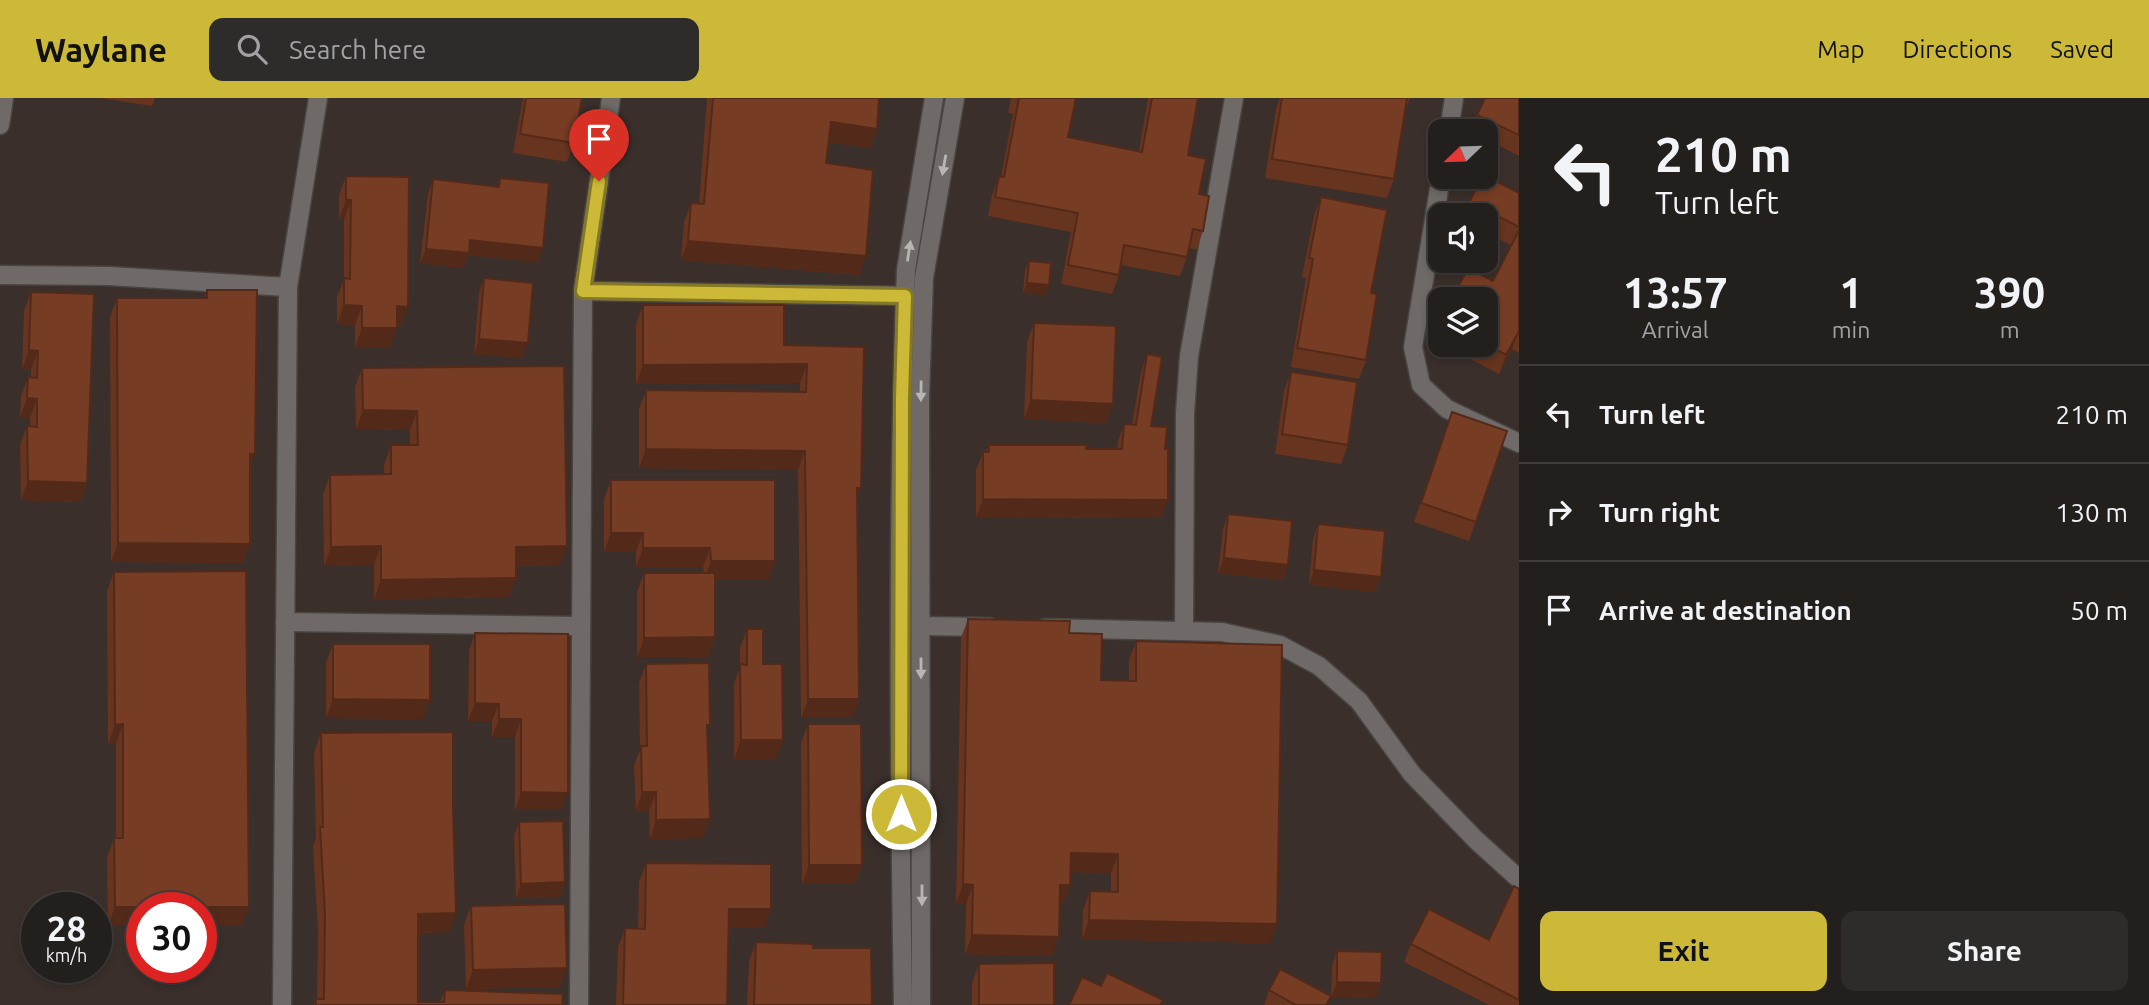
<!DOCTYPE html>
<style>
body{margin:0;font-family:Ubuntu,sans-serif;background:#2e2c2a;color:#f1f3f6;height:100vh;display:flex;flex-direction:column;font-size:26px;white-space:nowrap}
*{box-sizing:border-box;margin:0}
p{font-size:23px;color:#a2a2a4}
.icon{flex:none;width:38px;height:38px;fill:none;stroke:currentColor;stroke-width:2;stroke-linecap:round;stroke-linejoin:round}
.map{position:relative;flex:1;overflow:hidden}
.details{display:flex;flex-direction:column;background:#221f1d;width:630px}
.details>*{flex:none}
.hud{background:#221f1d;color:#f1f3f6;overflow:hidden}
.needle{width:46px;rotate:247deg}
.fabs{position:absolute;left:1428px;top:21px;display:grid;gap:14px}
.fabs a{display:grid;place-items:center;width:70px;height:70px;border-radius:14px;background:#221f1d;box-shadow:0 4px 10px #0003,0 0 0 2px #3f3d3b;font-size:35px}
.speed{position:absolute;left:21px;top:794px;display:flex;gap:14px;font-size:35px;font-weight:700;text-align:center}
.speed>*{display:grid;place-content:center;width:91px;height:91px;border-radius:50%;background:#221f1d;box-shadow:0 4px 10px #0003,0 0 0 2px #3f3d3b;line-height:1}
.speed small{font-size:18px;font-weight:400}
.speed .limit{border:10px solid #d22;background:#fff;color:#111}
.pin{position:absolute;display:grid;place-items:center;width:60px;height:60px;color:#fff;margin:-72px -30px;border-radius:50% 50% 50% 0;rotate:-45deg;box-shadow:0 0 7px #0007}
.pin .icon{rotate:45deg}
.me{position:absolute;width:77px;margin:-38px;rotate:0deg;stroke-linejoin:round;filter:drop-shadow(0 0 5px #0008)}
.turn{display:flex;align-items:center;gap:24px;height:147px;padding:0 21px;font-size:32px}
.turn .icon{width:91px;height:91px;stroke-width:2.5}
.turn b{display:block;font-size:49px;line-height:60px}
.eta{display:flex;justify-content:space-evenly;align-items:center;height:119px;text-align:center}
.eta b{font-size:42px;font-weight:700;line-height:49px}
.button{display:flex;gap:14px;margin-top:auto;padding:14px 21px}
.button a{flex:1;height:80px;border-radius:14px;background:#cdb938;color:#111;font-size:28px;font-weight:700;line-height:80px;text-align:center}
.button a+a{background:#2e2c2a;color:#f1f3f6}
ul{padding:0;list-style:none}
li{display:flex;align-items:center;gap:21px;height:98px;padding:0 21px;border-top:2px solid #3f3d3b}
li div{flex:1}
li b{display:block;font-size:26px}
li em{font-style:normal}
header{display:flex;align-items:center;gap:42px;box-sizing:border-box;height:98px;padding:0 35px;background:#cdb938;color:#111}
header strong{font-size:33px}
nav{display:flex;gap:38px;margin-inline-start:auto;font-size:24px}
.search{width:490px;height:63px;background:#2e2c2a;display:flex;align-items:center;gap:18px;box-sizing:border-box;padding:0 24px;border-radius:14px;color:#a2a2a4;font-size:26px}
main{display:flex;flex:1;min-height:0}
.map>svg:first-child{display:block}
.built{fill:#3a2f2b;fill-rule:evenodd}
.lines{fill:none;stroke-linecap:round;stroke-linejoin:round}
.minor-casing{stroke:#484543;stroke-width:21}
.minor{stroke:#6f6a68;stroke-width:18}
.wall{fill:#66341f}
.shaded-wall{fill:#532a19}
.building{fill:#773c24;stroke:#532a19;stroke-width:2}
.oneway{fill:#b8b5b4}
.route-casing{stroke:#857824;stroke-width:18}
.route{stroke:#cdb938;stroke-width:12}
</style>
<header>
<strong>Waylane</strong>
<div class="search"><svg class="icon" aria-label="search" viewBox="0 0 24 24"><circle cx="10" cy="10" r="6"/><path d="M15 15l6 6"/></svg>Search here</div>
<nav><a>Map</a><a>Directions</a><a>Saved</a></nav>
</header>
<main>
<div class="map">
<svg width="1519" height="907" viewBox="0 0 1519 907">
<rect width="100%" height="100%" fill="#2d2927"/>
<path class="built" d="M0,0H1519V907H0ZM1440,33H1486V79H1440ZM1440,117H1486V163H1440ZM1440,201H1486V247H1440ZM37,810H96V870H37ZM142,810H201V870H142Z"/>
<g class="lines">
<defs>
<g id="minor">
<path d="M0,27L4,0"/>
<path d="M1449,33L1454,0"/>
<path d="M1441,79L1413,249L1421,287L1447,311L1519,345"/>
<path d="M0,177L109,178L288,189"/>
<path d="M583,193L917,198"/>
<path d="M285,524L581,528"/>
<path d="M921,528L989,529"/>
<path d="M1045,530L1222,534L1280,547L1319,568L1359,603L1412,676L1476,742L1519,781"/>
<path d="M1184,533L1185,315L1189,258L1234,0"/>
<path d="M282,907L288,189L318,0"/>
<path d="M579,907L583,193L611,0"/>
<path d="M903,907C899,662 897,417 906,172L934,0"/>
<path d="M921,907L920,299L924,180L955,0"/>
</g>
</defs>
<use href="#minor" class="minor-casing"/>
<use href="#minor" class="minor"/>
</g>
<g class="wall">
<path d="M101,0H155L152,8Z"/>
<path d="M523,0H582L574,45L567,64L513,55Z"/>
<path d="M707,0H879L877,31L870,50L829,44L826,65L860,177L681,162L684,124L691,105L699,106Z"/>
<path d="M1011,0H1076L1068,39L1139,53L1148,0H1198L1188,57L1199,96L1203,133L1196,152L1189,150L1187,159L1180,178L1120,167L1119,177L1112,196L1061,186L1071,134L988,118L992,97L999,78H1001L1013,16L1008,15Z"/>
<path d="M1280,0H1410L1406,10H1405L1394,81L1387,100L1265,80L1276,11Z"/>
<path d="M1519,0V58L1486,41V33H1471L1477,17Z"/>
<path d="M346,78L401,228L397,227L390,249H355V227L337,226V199L344,182V121H339V97Z"/>
<path d="M500,80L538,164L468,157L463,170L420,165L428,96L433,81L497,89Z"/>
<path d="M1519,95V255L1512,251L1499,276L1443,247H1486L1464,177L1440,163V162L1473,163L1468,171L1493,183L1511,147L1487,135L1486,117Z"/>
<path d="M1321,99L1371,195L1366,262L1359,281L1291,269L1306,180L1302,179L1314,118Z"/>
<path d="M1029,163L1049,187L1045,197L1023,195L1025,172Z"/>
<path d="M484,180L522,260L474,256L479,195Z"/>
<path d="M207,192L250,371V446L243,465L111,464L110,219L117,200H204Z"/>
<path d="M31,194L87,385L80,404L21,402L20,347L27,328H30V320L20,319L21,298L28,279H31V272L22,271L24,213Z"/>
<path d="M643,207L784,247L864,249L857,401L859,601L852,620H801L798,372L639,370V311L646,292L800,294V285L636,286V226Z"/>
<path d="M1034,225L1106,325L1024,321L1027,244Z"/>
<path d="M1440,225V246L1434,242Z"/>
<path d="M1147,256L1151,328L1165,351L1168,402L1161,420L976,419V372L983,354H986L989,347L1117,351L1118,343L1124,326H1132L1141,274Z"/>
<path d="M564,268L560,467L516,468V480L509,499L374,501V467L324,468L323,396L330,377L384,376V367L391,347H410V332L356,331L355,289L362,270Z"/>
<path d="M1291,274L1348,347L1341,366L1275,356L1284,293Z"/>
<path d="M1452,314L1507,333L1469,443L1414,424Z"/>
<path d="M611,382L775,463L768,482H715V539L708,559H637V494L644,475H704L703,469H636V454H604V401Z"/>
<path d="M1228,416L1288,467L1283,482L1218,475L1223,431Z"/>
<path d="M1318,426L1381,479L1375,494L1309,487L1313,441Z"/>
<path d="M114,474L242,828H108L107,760L114,740H116V646H108L107,493Z"/>
<path d="M968,521L1069,535L1101,582L1129,583V562L1136,543L1270,845L1082,841L1083,812L1090,793L1111,794V775L1070,774V787L1063,806H1059L1052,858L965,856L966,806L956,805L961,540Z"/>
<path d="M747,531L776,661H734V586L740,569V550Z"/>
<path d="M475,535L568,536L561,712H515V639H492V623H468L469,553Z"/>
<path d="M333,546L423,621L326,620V565Z"/>
<path d="M646,566L707,635L703,740L650,741L649,713H636L634,667L640,652L639,585Z"/>
<path d="M808,626L862,767L855,786H802L801,645Z"/>
<path d="M321,635L450,834L418,835V904H440L445,892L562,907H314L316,901H317L318,834L313,748L316,740L314,654Z"/>
<path d="M519,724L560,799L516,800L514,738Z"/>
<path d="M646,765L771,811L764,830H729L727,907H616L618,849L625,830L638,831L639,784Z"/>
<path d="M1519,791V907H1489L1404,864L1411,846L1489,842Z"/>
<path d="M471,808L560,889L466,891L464,827Z"/>
<path d="M756,844L813,850L872,907H747L749,863Z"/>
<path d="M1337,853L1376,900L1331,899L1332,868Z"/>
<path d="M979,866L1054,907H972V885Z"/>
<path d="M1269,892L1331,898L1327,907H1264Z"/>
</g>
<g class="shaded-wall">
<path d="M831,24L877,31L870,50L824,43Z"/>
<path d="M346,102H351L344,121H339Z"/>
<path d="M1494,116L1487,135L1486,138V132Z"/>
<path d="M470,142L543,150L538,164L468,157L463,170L420,165L426,151Z"/>
<path d="M688,143L866,158L860,177L681,162Z"/>
<path d="M1027,185L1049,187L1045,197L1023,195Z"/>
<path d="M344,207L362,208L355,227L337,226Z"/>
<path d="M397,208L408,209L401,228L390,227Z"/>
<path d="M362,230H397L390,249H355Z"/>
<path d="M1519,232L1512,251L1499,276L1506,257Z"/>
<path d="M479,241L528,245L522,260L474,256Z"/>
<path d="M29,252L38,253L31,272L22,271Z"/>
<path d="M807,266L800,285L636,286L643,267Z"/>
<path d="M27,300L37,301L30,320L20,319Z"/>
<path d="M1031,302L1113,306L1106,325L1024,321Z"/>
<path d="M363,312L417,313L410,332L356,331Z"/>
<path d="M646,351L805,353L798,372L639,370Z"/>
<path d="M250,356H255L248,375Z"/>
<path d="M28,383L87,385L80,404L21,402Z"/>
<path d="M857,390H861L854,409Z"/>
<path d="M983,401L1168,402L1161,420L976,419Z"/>
<path d="M611,435H643L636,454H604Z"/>
<path d="M118,445L250,446L243,465L111,464Z"/>
<path d="M381,448L374,467L324,468L331,449Z"/>
<path d="M567,448L560,467L509,468L516,449Z"/>
<path d="M643,450H710L703,469H636Z"/>
<path d="M1224,460L1288,467L1283,482L1218,475Z"/>
<path d="M711,463H775L768,482H704Z"/>
<path d="M1314,472L1381,479L1375,494L1309,487Z"/>
<path d="M516,480L509,499L374,501L381,482Z"/>
<path d="M715,539L708,559H637L644,540Z"/>
<path d="M333,601L430,602L423,621L326,620Z"/>
<path d="M808,601H859L852,620H801Z"/>
<path d="M475,605L499,606L492,623H468Z"/>
<path d="M499,621H521L515,639H492Z"/>
<path d="M123,626L116,646H108L115,627Z"/>
<path d="M741,642H783L776,661H734Z"/>
<path d="M521,694L568,695L561,712H515Z"/>
<path d="M642,694H656L649,713H636Z"/>
<path d="M710,721L703,740L650,741L656,722Z"/>
<path d="M1071,755L1118,756L1111,775L1064,774Z"/>
<path d="M809,767H862L855,786H802Z"/>
<path d="M565,784L560,799L516,800L521,786Z"/>
<path d="M963,786L973,787L966,806L956,805Z"/>
<path d="M1060,787H1070L1063,806H1053Z"/>
<path d="M115,809H249L242,828H201V810H142V828H108Z"/>
<path d="M729,811H771L764,830H723Z"/>
<path d="M456,815L450,834L411,835L418,816Z"/>
<path d="M1089,822L1277,826L1270,845L1082,841Z"/>
<path d="M972,837L1059,839L1052,858L965,856Z"/>
<path d="M567,870L560,889L466,891L473,872Z"/>
<path d="M1337,884L1381,885L1376,900L1331,899Z"/>
</g>
<g class="building">
<path d="M526,0H582L574,45L520,36Z"/>
<path d="M713,0H879L877,31L831,24L826,65L873,72L866,158L688,143L691,105L704,106Z"/>
<path d="M1019,0H1076L1068,39L1142,54L1152,0H1198L1188,57L1206,61L1199,96L1209,98L1203,133L1193,131L1187,159L1124,147L1119,177L1068,167L1078,115L995,99L999,78L1004,79Z"/>
<path d="M1282,0H1407L1394,81L1272,61Z"/>
<path d="M1485,0H1519V37L1477,17Z"/>
<path d="M346,78L409,79L408,209L397,208V230H362V208L344,207V180L350,181L351,102H346Z"/>
<path d="M1486,78L1519,95V129L1494,116L1486,132V117H1462L1483,79H1486Z"/>
<path d="M500,80L549,85L543,150L470,142L469,155L426,151L433,81L499,89Z"/>
<path d="M1321,99L1387,112L1371,195L1377,196L1366,262L1297,250L1313,161L1309,160Z"/>
<path d="M1519,132V233L1506,257L1486,246V201H1452L1468,170L1493,183Z"/>
<path d="M1029,163L1051,165L1049,187L1027,185Z"/>
<path d="M484,180L533,185L528,245L479,241Z"/>
<path d="M207,192H257L255,356H250V446L118,445L117,200H207Z"/>
<path d="M31,194L94,196L87,385L28,383L27,328L37,329V301L27,300L28,279L37,280L38,253L29,252Z"/>
<path d="M643,207H784V247L864,249L861,390H857L859,601H808L805,353L646,351V292L806,294L807,266L643,267Z"/>
<path d="M1034,225L1116,228L1113,306L1031,302Z"/>
<path d="M1147,256L1162,259L1151,328L1167,329L1165,351H1168V402L983,401V354H989V347H1086V351H1122L1124,326L1136,327Z"/>
<path d="M564,268L567,448L516,449V480L381,482V448L331,449L330,377L391,376V347H418L417,313L363,312L362,270Z"/>
<path d="M1291,274L1357,284L1348,347L1282,336Z"/>
<path d="M1452,314L1507,333L1476,424L1421,405Z"/>
<path d="M611,382H775V463H711L710,450H643V435H611Z"/>
<path d="M1228,416L1292,423L1288,467L1224,460Z"/>
<path d="M1318,426L1385,433L1381,479L1314,472Z"/>
<path d="M246,473L249,809H115L114,740H123V626L115,627L114,474Z"/>
<path d="M644,475H715V539L644,540Z"/>
<path d="M968,521L1070,523L1069,535L1102,536L1101,582L1136,583V543L1282,547L1277,826L1089,822L1090,793L1118,794V756L1071,755L1070,787H1060L1059,839L972,837L973,787L963,786Z"/>
<path d="M747,531H763V566H782L783,642H741L740,566L747,567Z"/>
<path d="M475,535L568,536V695L521,694V621H499V606L475,605Z"/>
<path d="M333,546H430V602L333,601Z"/>
<path d="M709,565L710,627H707L710,721L656,722V694H642L641,648H647L646,566Z"/>
<path d="M808,626H861L862,767H809Z"/>
<path d="M453,634V709L456,815L418,816V904H444L445,892L563,896L562,907H316V901H324L325,815L320,729H323L321,635Z"/>
<path d="M563,723L565,784L521,786L519,724Z"/>
<path d="M646,765L771,766V811H729L727,907H623L625,830L645,831Z"/>
<path d="M1514,788L1519,791V902L1411,846L1429,811L1489,842Z"/>
<path d="M565,806L567,870L473,872L471,808Z"/>
<path d="M756,844L813,846V850H871L872,907H754Z"/>
<path d="M1337,853L1382,854L1381,885L1337,884Z"/>
<path d="M1054,865V907H979V866Z"/>
<path d="M1280,871L1331,898L1326,907H1296L1269,892Z"/>
<path d="M1107,875L1163,902L1160,907H1069L1082,879L1101,888Z"/>
</g>
<defs><path id="oneway-solid" d="M-6-.8H1V-3.2L6.5 0L1 3.2V.8H-6Z" transform="scale(1.75)"/></defs>
<g class="oneway">
<use href="#oneway-solid" transform="translate(944 67) rotate(100)"/>
<use href="#oneway-solid" transform="translate(909 153) rotate(-81)"/>
<use href="#oneway-solid" transform="translate(921 293) rotate(91)"/>
<use href="#oneway-solid" transform="translate(921 570) rotate(90)"/>
<use href="#oneway-solid" transform="translate(922 797) rotate(90)"/>
</g>
<g class="lines">
<defs>
<path id="route" d="M599,83L583,193L905,198L902,300L901,716"/>
</defs>
<use href="#route" class="route-casing"/>
<use href="#route" class="route"/>
</g>
</svg>
<div class="fabs">
<a><svg class="needle" viewBox="-14 -14 28 28"><path d="M0-13l5 13h-10z" fill="#e53935"/><path d="M0 13l5-13h-10z" fill="#a2a2a4"/></svg></a>
<a><svg class="icon" aria-label="sound" viewBox="0 0 24 24"><path d="M4 9h4l5-4v14l-5-4H4zM17 9q2 3 0 6"/></svg></a>
<a><svg class="icon" aria-label="layers" viewBox="0 0 24 24"><path d="M12 4l9 5-9 5-9-5zM3 14l9 5 9-5"/></svg></a>
</div>
<div class="speed"><div>28<small>km/h</small></div><div class="limit">30</div></div>
<div class="pin" style="left:599px;top:83px;background:#d93025"><svg class="icon" aria-label="arrive" viewBox="0 0 24 24"><path d="M6 21V4h12l-3 4 3 4H6"/></svg></div>
<svg class="me" style="left:901px;top:716px" viewBox="-20 -20 40 40"><circle r="17" fill="#cdb938" stroke="#fff" stroke-width="3"/><path d="M0-11L8 9 0 5-8 9z" fill="#fff"/></svg>
</div>
<section class="details">
<div class="hud">
<div class="turn"><svg class="icon" aria-label="left" viewBox="0 0 24 24"><path d="M17 20v-9H6M10 6l-5 5 5 5"/></svg><div><b>210 m</b>Turn left</div></div>
</div>
<div class="eta">
<div><b>13:57</b><p>Arrival</p></div>
<div><b>1</b><p>min</p></div>
<div><b>390</b><p>m</p></div>
</div>
<ul>
<li><svg class="icon" aria-label="left" viewBox="0 0 24 24"><path d="M17 20v-9H6M10 6l-5 5 5 5"/></svg><div><b>Turn left</b></div><em>210 m</em></li>
<li><svg class="icon" aria-label="right" viewBox="0 0 24 24"><path d="M7 20v-9h11M14 6l5 5-5 5"/></svg><div><b>Turn right</b></div><em>130 m</em></li>
<li><svg class="icon" aria-label="arrive" viewBox="0 0 24 24"><path d="M6 21V4h12l-3 4 3 4H6"/></svg><div><b>Arrive at destination</b></div><em>50 m</em></li>
</ul>
<div class="button"><a>Exit</a><a>Share</a></div>
</section>
</main>
